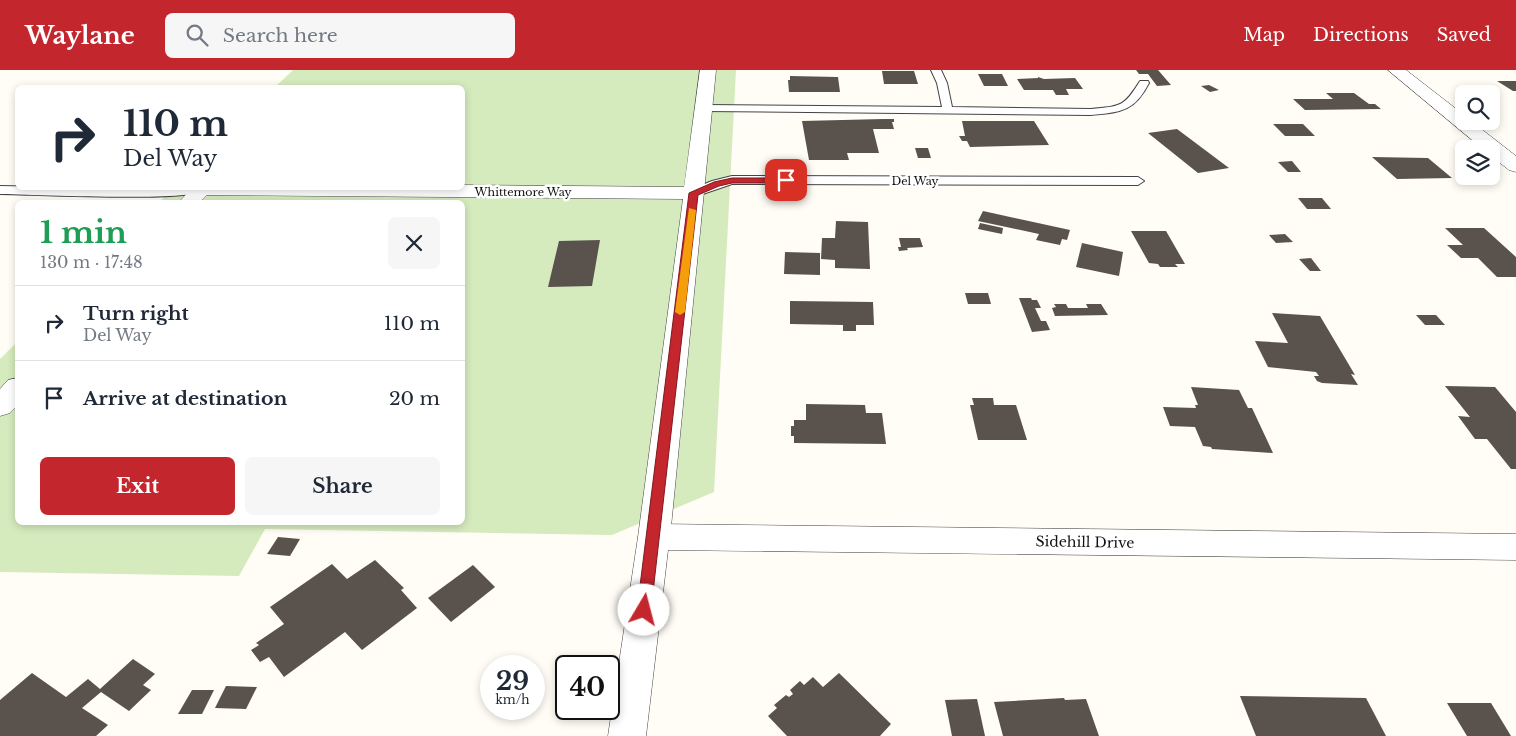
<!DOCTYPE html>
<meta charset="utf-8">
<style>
body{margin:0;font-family:"Libre Baskerville",serif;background:#f6f6f7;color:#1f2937;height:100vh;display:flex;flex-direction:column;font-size:19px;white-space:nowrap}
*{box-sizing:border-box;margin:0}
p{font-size:16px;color:#747a83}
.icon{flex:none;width:28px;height:28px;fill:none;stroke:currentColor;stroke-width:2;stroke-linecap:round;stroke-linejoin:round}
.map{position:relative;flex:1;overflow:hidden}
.details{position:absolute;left:15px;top:130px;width:450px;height:325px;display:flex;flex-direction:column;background:#fff;border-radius:8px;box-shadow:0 2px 8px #0003}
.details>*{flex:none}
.banner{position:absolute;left:15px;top:15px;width:450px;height:105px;border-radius:8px;box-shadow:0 2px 8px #0003;background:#fff;color:#1f2937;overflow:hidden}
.controls{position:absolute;left:1455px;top:15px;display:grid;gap:10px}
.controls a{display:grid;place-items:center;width:45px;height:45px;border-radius:8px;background:#fff;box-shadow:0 2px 8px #0003;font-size:25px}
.speed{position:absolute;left:480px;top:585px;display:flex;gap:10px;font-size:25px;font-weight:700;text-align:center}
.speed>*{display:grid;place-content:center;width:65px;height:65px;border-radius:50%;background:#fff;box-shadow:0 2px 8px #0003;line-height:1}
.speed small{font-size:12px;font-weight:400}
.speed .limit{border:2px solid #111;border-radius:8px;background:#fff;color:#111}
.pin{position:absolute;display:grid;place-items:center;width:42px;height:42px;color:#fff;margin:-21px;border-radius:10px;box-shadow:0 2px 8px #0006}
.me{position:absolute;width:55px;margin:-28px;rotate:8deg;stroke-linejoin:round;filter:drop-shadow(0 0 4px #0008)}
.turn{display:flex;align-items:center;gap:18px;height:105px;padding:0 25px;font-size:22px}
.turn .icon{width:65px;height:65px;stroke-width:2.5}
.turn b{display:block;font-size:35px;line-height:42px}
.round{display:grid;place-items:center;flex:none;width:52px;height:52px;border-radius:8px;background:#f6f6f7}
.overview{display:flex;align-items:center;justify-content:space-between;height:85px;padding:0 25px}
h1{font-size:30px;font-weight:700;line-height:38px;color:#1e9e55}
.cta{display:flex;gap:10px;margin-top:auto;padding:10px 25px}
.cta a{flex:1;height:58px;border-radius:8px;background:#c4262e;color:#fff;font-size:20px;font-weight:700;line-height:58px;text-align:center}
.cta a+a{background:#f6f6f7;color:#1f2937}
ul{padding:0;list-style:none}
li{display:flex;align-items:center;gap:15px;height:75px;padding:0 25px;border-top:1px solid #e0e1e3}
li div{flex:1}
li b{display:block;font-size:19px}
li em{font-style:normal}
header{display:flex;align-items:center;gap:30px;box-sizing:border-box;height:70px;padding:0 25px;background:#c4262e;color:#fff}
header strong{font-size:24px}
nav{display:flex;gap:28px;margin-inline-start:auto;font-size:18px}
.search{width:350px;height:45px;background:#f6f6f7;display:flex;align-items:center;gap:12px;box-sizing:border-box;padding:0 18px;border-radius:8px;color:#747a83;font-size:19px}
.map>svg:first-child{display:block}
.green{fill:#d5ebbd}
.building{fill:#5a524d}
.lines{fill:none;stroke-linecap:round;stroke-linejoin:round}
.service-casing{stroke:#444;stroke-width:2}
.minor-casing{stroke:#444;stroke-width:1}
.tertiary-casing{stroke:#444;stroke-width:1}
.service{fill:#fff;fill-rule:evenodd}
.minor{fill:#fff;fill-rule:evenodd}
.tertiary{fill:#fff;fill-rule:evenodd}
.route{fill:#c4262e;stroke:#7f191e}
.slow{fill:#f59e0b}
.labels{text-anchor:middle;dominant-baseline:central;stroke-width:5;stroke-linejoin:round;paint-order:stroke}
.far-street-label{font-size:11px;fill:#111;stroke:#fff}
.street-label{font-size:14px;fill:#111;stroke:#fff}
</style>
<header>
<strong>Waylane</strong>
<div class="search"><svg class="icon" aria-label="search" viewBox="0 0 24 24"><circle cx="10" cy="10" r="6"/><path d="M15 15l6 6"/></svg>Search here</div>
<nav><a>Map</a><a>Directions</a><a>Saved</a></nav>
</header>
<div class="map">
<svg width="1516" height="666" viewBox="0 0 1516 666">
<rect width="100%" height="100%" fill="#fffdf5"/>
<path class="green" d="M293,0H736L714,422L612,465L265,459L239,506L0,502V289L17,272L18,452H462V132H159L174,118H462V18L275,17Z"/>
<g class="building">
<path d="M1136,0H1158L1171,15L1157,16L1148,4H1139Z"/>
<path d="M882,1H914L918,14H884Z"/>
<path d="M978,4H1002L1008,16H984Z"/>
<path d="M790,6L838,7L840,22H789L788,10H790Z"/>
<path d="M1038,7L1044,9L1075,8L1083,19H1066L1069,25H1056L1053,20H1024L1017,9L1038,8Z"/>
<path d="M1497,11H1516V21H1513Z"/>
<path d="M1209,15L1219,20L1210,22L1201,16Z"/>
<path d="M1326,23H1354L1369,34H1375L1381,39L1305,40L1293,29H1333Z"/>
<path d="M883,49H894V52H892L894,59H873L879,83H847L849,90H809L802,51Z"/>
<path d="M962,51H1034L1049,75L970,77L967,71H962L959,66H965Z"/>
<path d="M1273,54H1303L1315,66H1285Z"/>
<path d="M1177,59L1229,98L1198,103L1148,63Z"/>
<path d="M915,78H928L931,88H918Z"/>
<path d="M1372,87L1428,88L1452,108L1397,109Z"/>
<path d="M1292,91L1301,102H1288L1278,92Z"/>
<path d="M1298,128H1322L1331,139H1307Z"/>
<path d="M983,141L1070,160L1067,170L1062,169L1060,175L1036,170L1039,164L978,151Z"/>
<path d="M836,151L868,152L870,199L835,198V190L821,189L822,168H835Z"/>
<path d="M980,153L1003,158L1002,164L978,159Z"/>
<path d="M1445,158H1484L1516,187V207H1497L1478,188H1461L1447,175H1463Z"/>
<path d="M1131,161H1166L1185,194H1175L1178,197H1160L1158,194L1149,193Z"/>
<path d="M1285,164L1293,172L1276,173L1269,165Z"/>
<path d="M899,168H920L923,177L907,178L908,180L899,181L898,177H901Z"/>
<path d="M600,170L592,216L548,217L559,171Z"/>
<path d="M1082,173L1123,182L1119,206L1076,197Z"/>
<path d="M785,182L820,183V205L784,204Z"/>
<path d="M1311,188L1321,201H1310L1299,189Z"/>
<path d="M965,223H988L991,234H968Z"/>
<path d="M1019,228H1031L1032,230H1037L1041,238H1035L1041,251H1046L1050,260L1032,262Z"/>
<path d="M790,231L873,232L874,255H856V261H843V255L790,254Z"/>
<path d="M1054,234H1066L1068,238H1088L1086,234H1101L1108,245L1055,246L1052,238L1056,237Z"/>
<path d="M1272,243L1320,246L1355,305L1351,304L1358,315L1322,313L1317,311L1314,306H1319L1316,302L1268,297L1255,271L1288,273Z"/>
<path d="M1416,245H1436L1445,255H1425Z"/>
<path d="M1445,316L1495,317L1516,342V399H1511L1487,369H1475L1458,346L1470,347Z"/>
<path d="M1191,317L1239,320L1248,338H1252L1273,383L1212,379L1211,377L1203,376L1195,357L1170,356L1163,337L1196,338L1195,335H1198Z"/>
<path d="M972,328H993L994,335H1016L1027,370H978L970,335H974Z"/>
<path d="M806,334L865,335L866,343H882L886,374L794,373V366H791V356H794V350H806Z"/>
<path d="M278,467L300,469L290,486L267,484Z"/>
<path d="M375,490L404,518L401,520L417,538L362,580L345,562L284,607L269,587L260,592L251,580L259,575L256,573L284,554L270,537L332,494L347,509Z"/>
<path d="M473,495L495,517L451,552L428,528Z"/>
<path d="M133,589L155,604L143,615L151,620L129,641L101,622L82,638L108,655L96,666H0V630L32,603L66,627L88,609L100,619Z"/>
<path d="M839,603L891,654L880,666H787L768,646L777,638L774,635L786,625L789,627L793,624L790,620L800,611L804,615L813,607L823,617Z"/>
<path d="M226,616L257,617L246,639L215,638Z"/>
<path d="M192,620H214L202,644H178Z"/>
<path d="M1240,626L1366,628L1386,666H1256Z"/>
<path d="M1064,628L1065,630L1086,629L1099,666H1003L994,632Z"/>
<path d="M977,629L985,666H952L945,630Z"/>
<path d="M1447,633H1491L1511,666H1467Z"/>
</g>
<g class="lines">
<defs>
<g id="service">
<path d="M931,0H941L947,13L952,37L1091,39C1121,36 1124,37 1140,11H1148L1149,13C1134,42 1121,42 1091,45L704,41L699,38L704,35L942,37L937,13Z"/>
<path d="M732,106L1138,107L1144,111L1138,115L732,114L694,127L688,123L690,120L712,111Z"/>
<path d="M0,116L161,119L207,118L208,119C196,133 28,124 0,124Z"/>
</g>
<g id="minor">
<path d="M700,0H716L670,467L665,476L654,480L643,476L638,467L683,129L207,125L200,132H179L192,118H462V115L684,117Z"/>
<path d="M1388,0H1406L1464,45V51H1471L1516,86V102L1509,100L1491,86V79H1483Z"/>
<path d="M18,308V335L10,343L0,346V319L8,310Z"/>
</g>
<path id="tertiary" d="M654,454L1516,464V490L668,480L646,666H608L638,467L643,458Z"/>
</defs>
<use href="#service" class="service-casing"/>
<use href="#minor" class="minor-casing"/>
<use href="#tertiary" class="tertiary-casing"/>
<use href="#service" class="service"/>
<use href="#minor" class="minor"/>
<use href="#tertiary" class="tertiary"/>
</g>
<path class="route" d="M732,108H786L790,110L786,113H732L719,116L698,125L651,540L649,544L644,546L639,544L637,540L689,123L714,112Z"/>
<path class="slow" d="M689,138L696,140L685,242L680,245L675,242Z"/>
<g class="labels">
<g class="far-street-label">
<text x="915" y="111">Del Way</text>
<text x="523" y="122">Whittemore Way</text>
</g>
<g class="street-label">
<text transform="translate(1085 472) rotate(1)">Sidehill Drive</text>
</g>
</g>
</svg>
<div class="controls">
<a><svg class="icon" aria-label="search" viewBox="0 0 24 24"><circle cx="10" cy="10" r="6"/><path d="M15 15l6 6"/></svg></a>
<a><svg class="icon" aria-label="layers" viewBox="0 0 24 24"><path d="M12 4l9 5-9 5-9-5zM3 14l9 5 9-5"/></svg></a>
</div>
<div class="speed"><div>29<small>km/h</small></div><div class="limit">40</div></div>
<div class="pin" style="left:786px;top:110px;background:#d93025"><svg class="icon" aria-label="arrive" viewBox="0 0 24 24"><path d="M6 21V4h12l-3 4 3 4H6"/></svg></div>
<svg class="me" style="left:644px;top:540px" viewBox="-20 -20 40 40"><circle r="19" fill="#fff"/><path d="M0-13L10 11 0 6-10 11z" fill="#c4262e"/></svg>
<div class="banner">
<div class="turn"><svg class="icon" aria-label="right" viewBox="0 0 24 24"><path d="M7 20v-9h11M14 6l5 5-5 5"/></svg><div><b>110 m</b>Del Way</div></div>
</div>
<section class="details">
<div class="overview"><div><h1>1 min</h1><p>130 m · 17:48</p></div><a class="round"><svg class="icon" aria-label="close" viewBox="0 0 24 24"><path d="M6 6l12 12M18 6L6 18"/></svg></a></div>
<ul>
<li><svg class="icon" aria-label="right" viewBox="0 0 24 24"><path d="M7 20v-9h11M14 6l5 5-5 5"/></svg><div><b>Turn right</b><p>Del Way</p></div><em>110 m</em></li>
<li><svg class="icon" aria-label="arrive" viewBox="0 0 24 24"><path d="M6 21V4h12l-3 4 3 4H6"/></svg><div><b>Arrive at destination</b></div><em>20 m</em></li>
</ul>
<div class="cta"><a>Exit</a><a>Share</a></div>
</section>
</div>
